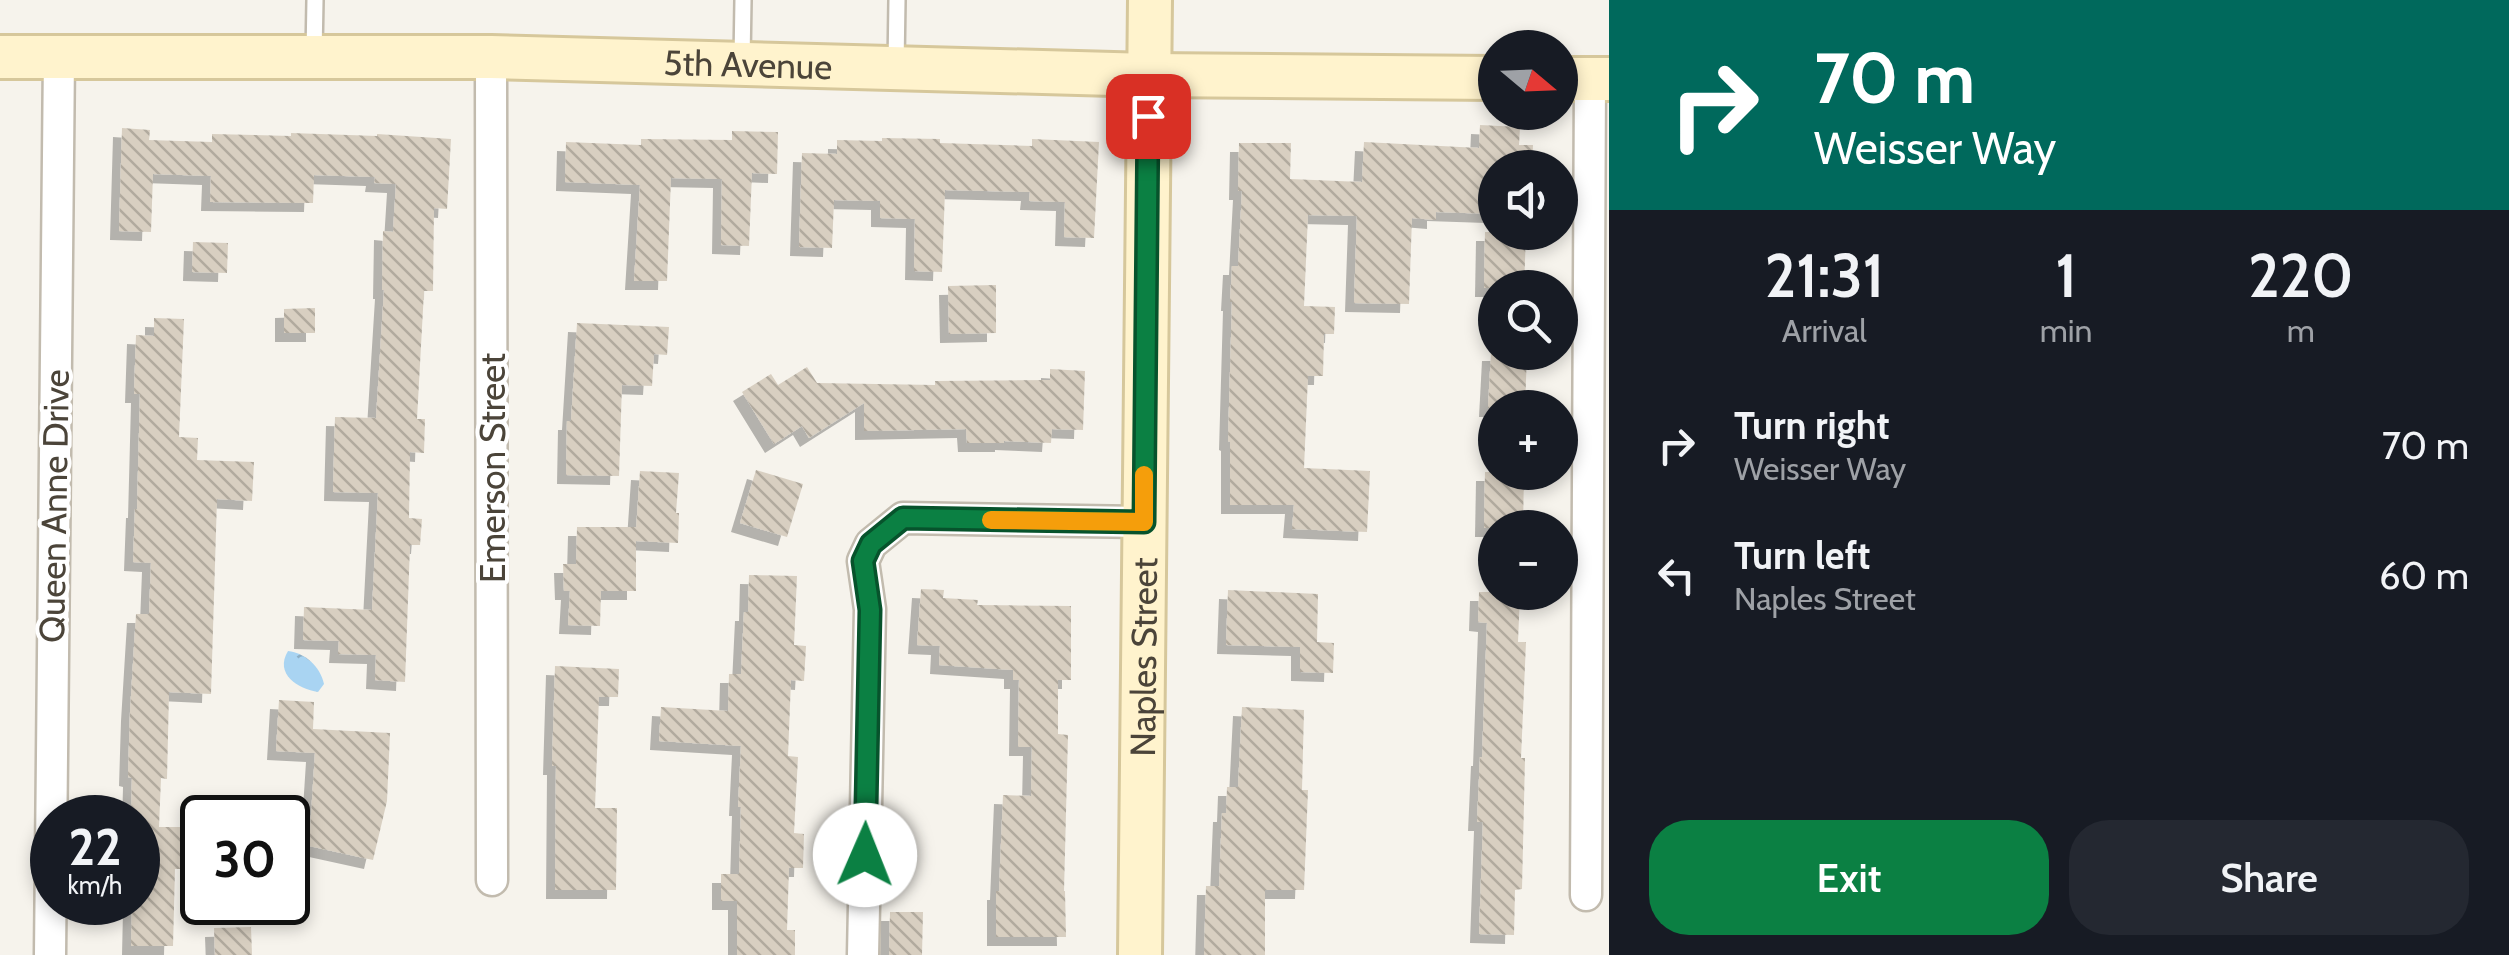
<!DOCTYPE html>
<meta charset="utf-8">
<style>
body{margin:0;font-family:Cabin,sans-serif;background:#242831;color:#f1f3f6;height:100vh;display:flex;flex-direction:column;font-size:38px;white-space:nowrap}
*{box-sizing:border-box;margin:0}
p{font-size:32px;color:#9ea1a6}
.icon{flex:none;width:55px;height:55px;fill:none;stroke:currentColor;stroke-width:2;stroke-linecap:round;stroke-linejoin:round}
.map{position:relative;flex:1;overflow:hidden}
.details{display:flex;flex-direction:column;background:#171b24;width:900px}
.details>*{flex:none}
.guide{background:#00695c;color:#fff;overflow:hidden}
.needle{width:65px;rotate:109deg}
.buttons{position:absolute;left:1478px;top:30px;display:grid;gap:20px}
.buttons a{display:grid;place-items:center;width:100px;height:100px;border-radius:50%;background:#171b24;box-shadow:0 5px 15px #0003;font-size:50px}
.speed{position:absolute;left:30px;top:795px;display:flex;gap:20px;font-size:50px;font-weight:700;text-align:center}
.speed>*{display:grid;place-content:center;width:130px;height:130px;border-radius:50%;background:#171b24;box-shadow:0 5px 15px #0003;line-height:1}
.speed small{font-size:25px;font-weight:400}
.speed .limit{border:5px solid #111;border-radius:15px;background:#fff;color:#111}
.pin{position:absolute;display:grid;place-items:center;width:85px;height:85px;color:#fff;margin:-42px;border-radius:20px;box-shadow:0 5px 15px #0006}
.me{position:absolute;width:110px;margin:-55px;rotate:1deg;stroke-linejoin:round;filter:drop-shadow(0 0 8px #0008)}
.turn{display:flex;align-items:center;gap:35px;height:210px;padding:0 40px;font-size:45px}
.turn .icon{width:130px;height:130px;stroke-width:2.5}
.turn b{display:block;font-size:70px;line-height:85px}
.eta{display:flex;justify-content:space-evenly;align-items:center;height:170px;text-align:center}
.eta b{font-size:60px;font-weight:600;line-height:70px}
.button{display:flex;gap:20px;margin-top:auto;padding:20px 40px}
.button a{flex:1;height:115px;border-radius:40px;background:#0b8043;color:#fff;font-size:40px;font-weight:600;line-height:115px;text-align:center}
.button a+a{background:#242831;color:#f1f3f6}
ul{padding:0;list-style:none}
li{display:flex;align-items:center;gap:30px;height:130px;padding:0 40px}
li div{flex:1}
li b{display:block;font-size:38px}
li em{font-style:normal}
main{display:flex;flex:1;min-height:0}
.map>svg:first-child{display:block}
.water{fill:url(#water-ripples)}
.building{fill:url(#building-back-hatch);filter:url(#shadow)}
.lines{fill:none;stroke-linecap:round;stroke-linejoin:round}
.lane-casing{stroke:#c2bbae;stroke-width:20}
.street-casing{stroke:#c2bbae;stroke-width:35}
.secondary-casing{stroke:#d6c79b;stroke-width:48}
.lane{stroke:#fff;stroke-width:15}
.street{stroke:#fff;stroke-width:30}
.secondary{stroke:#fff3cd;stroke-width:42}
.route-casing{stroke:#07532c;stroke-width:25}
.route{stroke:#0b8043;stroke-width:18}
.slow{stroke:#f59e0b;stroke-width:18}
.labels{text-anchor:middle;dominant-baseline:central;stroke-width:8;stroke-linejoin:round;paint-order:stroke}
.street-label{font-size:35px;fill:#4b4439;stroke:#fff}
</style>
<main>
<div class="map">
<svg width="1609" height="955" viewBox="0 0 1609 955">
<defs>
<pattern id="water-ripples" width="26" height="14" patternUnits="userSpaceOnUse" patternTransform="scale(2.5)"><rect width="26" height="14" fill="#a9d4f2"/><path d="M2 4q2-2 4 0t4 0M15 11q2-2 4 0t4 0" fill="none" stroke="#8caec5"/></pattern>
<pattern id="building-back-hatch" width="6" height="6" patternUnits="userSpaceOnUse" patternTransform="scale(2.5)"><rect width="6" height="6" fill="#d8cfc1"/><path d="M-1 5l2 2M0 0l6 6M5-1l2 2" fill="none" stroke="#b1aa9e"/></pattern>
<filter id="shadow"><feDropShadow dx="-9" dy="9" stdDeviation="0" flood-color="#0004"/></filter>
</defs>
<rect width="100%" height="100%" fill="#f6f3ec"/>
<path class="water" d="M288,651C305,653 320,666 324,684L318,692C298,689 274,674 288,651Z"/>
<g class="building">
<path d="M1480,125L1520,127L1519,145H1533L1532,168H1495V214L1436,212V220L1412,218L1409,304L1354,303L1357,216L1308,215L1304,306L1335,307L1334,334H1324L1323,376H1308L1304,468L1370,471L1367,532L1292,529L1294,505H1230V442L1228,441L1232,302H1230L1232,266H1238L1242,191H1238L1239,143H1291L1290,179L1362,182L1364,142L1479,148Z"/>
<path d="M122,128L150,130L149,140L212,142V134L291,136V133L377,136V134L451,139L447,209L434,208L433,291H424L417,419H425L424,453L410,452L409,518L422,519L420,545H410L405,682L375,680L376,655L338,654L339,641L303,640L304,607L372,610L378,493L333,492L335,417L376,418L384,290H382L383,231L393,232L396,184L374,183L375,177L314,175L313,203L210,202L211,176L153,174L151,232L119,231Z"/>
<path d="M732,131L778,132L777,174L752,173L749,246L721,245L722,179L671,178L667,281H634L640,185L565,182L566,142L641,145V139L732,140Z"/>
<path d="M882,138L940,139V143L1032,146V139L1099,142L1094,238L1064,237L1065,202L1029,201L1030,192L945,190L942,272L914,271L915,219L880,218V201L834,200L832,248L799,247L802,153L837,154V140L882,141Z"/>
<path d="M1485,232H1526L1524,288H1484Z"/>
<path d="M193,242L228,243L227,273L192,272Z"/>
<path d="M996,285V333L949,334L948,286Z"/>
<path d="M315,308V333H284V309Z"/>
<path d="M154,318L184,319L179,437L198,438L197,460L254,462L252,501L217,499L211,694L169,692L167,779L161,778L159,827H183L182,869H175L173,946H131L132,902H138V818H131L132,778L128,777L130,712L136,614H149L151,563L133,562L135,509H137L140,394H134L136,335L154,336Z"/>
<path d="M577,323L669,327L667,355L654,354L652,386L622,385L619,476L566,475L567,421H571Z"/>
<path d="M1491,352H1527L1525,408H1488Z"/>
<path d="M807,367L817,383L935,385V381L1050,380V369L1085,371L1083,430L1052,429L1051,443L1004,441V443H967L966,429L864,431V403L809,438L802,426L774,444L742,392L771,374L778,385Z"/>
<path d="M756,470L803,484L787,537L740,523Z"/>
<path d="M640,471L679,473L676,513H679L678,543L636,541V591H601L600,626L568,625L570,591H564L563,564H576L577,527H636V530Z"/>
<path d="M1485,472H1524L1523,528H1484Z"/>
<path d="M749,575L797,576L794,645L806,646L804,681L791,680L788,756L798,757L794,833L804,834L803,868H789L787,930H795V955H737V901H721V874H739L741,807H738L741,746L659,741L661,707L728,711L729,674H741L744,612H748Z"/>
<path d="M921,589L944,590L943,598L978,600L977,605L1071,606V680H1058V734L1068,735L1064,891H1065L1066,937H996V891H999L1003,795L1031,796L1032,747H1018L1019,680H1013V670L939,665L940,646L917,645Z"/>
<path d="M1228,590L1318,594L1317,642L1334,643L1333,673L1300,672V647L1226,645Z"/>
<path d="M1479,592H1520L1518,642H1526L1521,758H1525L1522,889L1515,890L1514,935L1479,934L1483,822H1477L1480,757H1482L1487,623L1478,622Z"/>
<path d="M555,666L619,669L618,697H599L595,808H617L616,890H555L556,766H552Z"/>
<path d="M279,700L314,702L313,729L390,733L387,801L373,860L309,846L315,753L276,751Z"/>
<path d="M1242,707L1304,710L1302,790H1308L1304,890H1265V955H1204L1206,886H1219L1222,813H1226L1227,787H1238Z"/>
<path d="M890,912H923L922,955H889Z"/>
<path d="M251,927L252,955H215L214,928Z"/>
</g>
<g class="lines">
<defs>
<g id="lane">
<path d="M314,54L315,0"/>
<path d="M742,60L743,0"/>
<path d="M896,66L897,0"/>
</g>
<g id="street">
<path d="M491,57L492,880"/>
<path d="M1586,895L1590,79"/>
<path d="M50,955L59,56"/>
<path d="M863,955L870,609L863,561L871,544L903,518L1143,522"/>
</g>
<g id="secondary">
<path id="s1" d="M0,57H491L1149,75L1495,78"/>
<path d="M1560,79H1609"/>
<path id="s2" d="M1140,955L1150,0"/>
</g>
</defs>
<use href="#lane" class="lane-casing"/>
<use href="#street" class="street-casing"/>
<use href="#secondary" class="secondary-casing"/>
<use href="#lane" class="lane"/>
<use href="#street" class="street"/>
<use href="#secondary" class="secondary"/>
</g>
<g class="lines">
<defs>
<path id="route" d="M865,855L870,610L863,561L871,544L903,518L1144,522L1148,116"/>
</defs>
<use href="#route" class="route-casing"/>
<use href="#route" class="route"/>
<path class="slow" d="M991,520L1144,522V475"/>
</g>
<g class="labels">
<g class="street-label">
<text stroke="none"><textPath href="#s1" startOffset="748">5th Avenue</textPath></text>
<text transform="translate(492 468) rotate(-90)">Emerson Street</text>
<text transform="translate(54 506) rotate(-89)">Queen Anne Drive</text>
<text stroke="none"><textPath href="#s2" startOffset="298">Naples Street</textPath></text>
</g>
</g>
</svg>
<div class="buttons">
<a><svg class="needle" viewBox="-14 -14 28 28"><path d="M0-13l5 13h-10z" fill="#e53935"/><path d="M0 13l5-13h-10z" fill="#9ea1a6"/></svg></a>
<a><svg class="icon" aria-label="sound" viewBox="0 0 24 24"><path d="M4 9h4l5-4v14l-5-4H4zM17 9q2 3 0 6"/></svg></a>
<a><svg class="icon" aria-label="search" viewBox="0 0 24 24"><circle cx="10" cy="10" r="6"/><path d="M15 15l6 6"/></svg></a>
<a>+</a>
<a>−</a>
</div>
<div class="speed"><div>22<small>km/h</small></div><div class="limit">30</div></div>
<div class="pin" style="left:1148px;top:116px;background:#d93025"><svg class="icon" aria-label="arrive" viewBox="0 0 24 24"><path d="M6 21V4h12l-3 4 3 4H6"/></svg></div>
<svg class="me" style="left:865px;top:855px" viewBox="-20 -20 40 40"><circle r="19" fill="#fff"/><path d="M0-13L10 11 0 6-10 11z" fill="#0b8043"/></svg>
</div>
<section class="details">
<div class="guide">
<div class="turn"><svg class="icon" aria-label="right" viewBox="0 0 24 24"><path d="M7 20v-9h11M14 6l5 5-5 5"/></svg><div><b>70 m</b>Weisser Way</div></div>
</div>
<div class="eta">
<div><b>21:31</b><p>Arrival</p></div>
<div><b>1</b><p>min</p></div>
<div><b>220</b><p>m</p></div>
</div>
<ul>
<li><svg class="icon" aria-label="right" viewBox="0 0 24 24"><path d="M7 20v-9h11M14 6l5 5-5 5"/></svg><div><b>Turn right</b><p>Weisser Way</p></div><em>70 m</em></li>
<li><svg class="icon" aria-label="left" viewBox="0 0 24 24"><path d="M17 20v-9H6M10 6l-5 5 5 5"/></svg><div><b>Turn left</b><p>Naples Street</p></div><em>60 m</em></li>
</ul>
<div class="button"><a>Exit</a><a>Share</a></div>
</section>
</main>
